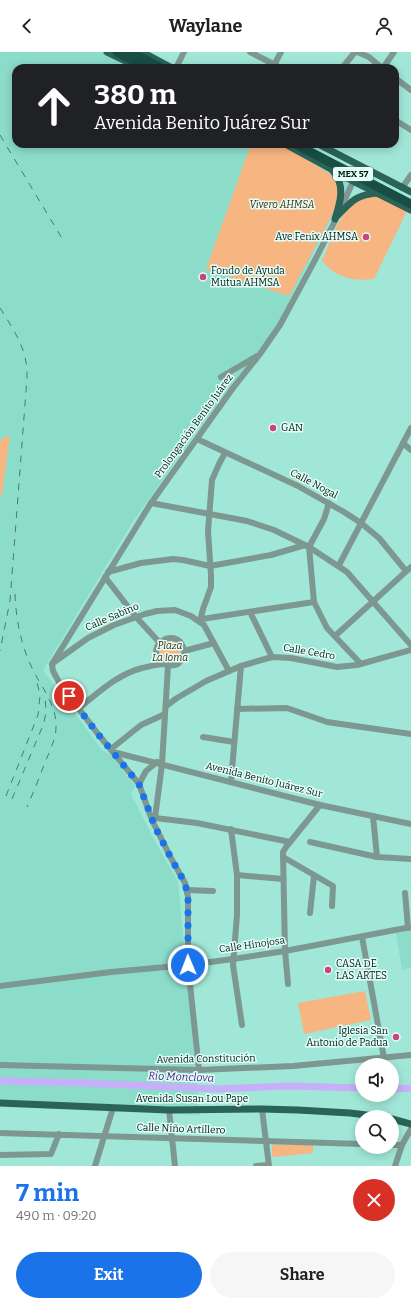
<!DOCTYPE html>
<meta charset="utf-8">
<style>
body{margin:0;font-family:Bitter,serif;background:#f6f6f6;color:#202124;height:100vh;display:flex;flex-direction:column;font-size:15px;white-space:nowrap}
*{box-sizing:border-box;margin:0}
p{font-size:13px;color:#757577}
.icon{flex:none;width:22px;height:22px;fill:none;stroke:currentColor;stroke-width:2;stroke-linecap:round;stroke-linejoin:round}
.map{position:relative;height:1114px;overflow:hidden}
.side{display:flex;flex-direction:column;background:#fff;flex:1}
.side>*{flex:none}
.hud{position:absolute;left:12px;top:12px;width:387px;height:84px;border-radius:12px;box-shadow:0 2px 10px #0003;background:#202124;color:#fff;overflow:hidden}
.controls{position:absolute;left:355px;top:1006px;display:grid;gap:8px}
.controls a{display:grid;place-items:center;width:44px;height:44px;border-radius:50%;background:#fff;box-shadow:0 2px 10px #0003;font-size:20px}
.pin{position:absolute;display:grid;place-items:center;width:34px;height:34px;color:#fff;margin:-17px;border:2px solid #fff;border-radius:50%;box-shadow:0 1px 4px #0007}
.me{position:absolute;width:44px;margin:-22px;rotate:359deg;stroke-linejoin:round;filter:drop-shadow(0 0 3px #0008)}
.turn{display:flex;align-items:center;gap:14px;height:84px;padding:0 16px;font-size:18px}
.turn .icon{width:52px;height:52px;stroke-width:2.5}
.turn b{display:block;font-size:28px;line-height:34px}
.round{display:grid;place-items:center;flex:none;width:42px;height:42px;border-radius:21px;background:#f6f6f6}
.headline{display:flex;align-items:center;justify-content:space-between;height:68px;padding:0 16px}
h1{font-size:24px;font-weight:700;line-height:30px;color:#1a73e8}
.action{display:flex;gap:8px;margin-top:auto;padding:8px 16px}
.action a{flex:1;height:46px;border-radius:24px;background:#1a73e8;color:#fff;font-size:16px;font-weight:700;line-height:46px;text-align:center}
.action a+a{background:#f6f6f6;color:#202124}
header{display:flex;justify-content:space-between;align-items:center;height:52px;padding:0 16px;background:#fff;font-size:18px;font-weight:700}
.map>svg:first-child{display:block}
.built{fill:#8cdcca}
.green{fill:#f7b582}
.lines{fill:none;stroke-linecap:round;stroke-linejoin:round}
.river{stroke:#c7aff9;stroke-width:7}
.minor{stroke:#7c9891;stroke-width:6}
.major{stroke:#2b6358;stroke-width:7}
.highway{stroke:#184e44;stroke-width:9}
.rail{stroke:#4c7a70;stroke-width:1;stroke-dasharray:7 7;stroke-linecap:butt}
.highway-bridge{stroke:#184e44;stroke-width:9}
.route{stroke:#1a73e8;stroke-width:7;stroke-dasharray:0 12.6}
.poi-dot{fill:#cd437c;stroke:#e4fff8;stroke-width:1.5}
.labels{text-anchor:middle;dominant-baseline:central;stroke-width:3;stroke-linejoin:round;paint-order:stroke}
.shield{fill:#e4fff8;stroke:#445d58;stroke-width:1}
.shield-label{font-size:9px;font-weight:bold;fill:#001813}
.park-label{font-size:10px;font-style:italic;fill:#452506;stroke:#e4fff8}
.poi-label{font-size:10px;fill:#001813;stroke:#e4fff8;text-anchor:start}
.street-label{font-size:10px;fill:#001813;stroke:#e4fff8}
.water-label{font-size:11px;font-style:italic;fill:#4b1a83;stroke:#e4fff8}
</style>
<header><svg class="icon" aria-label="back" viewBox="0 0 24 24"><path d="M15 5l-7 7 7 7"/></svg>Waylane<svg class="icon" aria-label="person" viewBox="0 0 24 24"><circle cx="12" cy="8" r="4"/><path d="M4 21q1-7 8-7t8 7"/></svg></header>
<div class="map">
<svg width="411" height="1114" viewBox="0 0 411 1114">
<rect width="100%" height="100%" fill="#a1e7d7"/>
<g class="built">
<path d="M0,0H124L155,16H16V92H301L355,120L274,278L195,382L132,471L43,618L102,698L111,703L135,734L131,742L157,793L178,829L200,1063L0,1055Z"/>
<path d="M411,878V916L402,918L396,881Z"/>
</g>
<g class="green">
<path d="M251,92H279L298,102L339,128L340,148L289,244L206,217Z"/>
<path d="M376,144L407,159L374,227C355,230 334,225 322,209C328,195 343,152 358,147C363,144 371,145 376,144Z"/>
<path d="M10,383L2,442L0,443V390L2,387Z"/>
<circle cx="170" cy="599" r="10"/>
<path d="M365,939L371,968L304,982L298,951Z"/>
<path d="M272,1093H313V1101L272,1105Z"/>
</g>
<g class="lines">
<g class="river">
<path d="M0,1029L84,1031L218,1037L287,1034L362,1036"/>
<path d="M392,1037L411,1036"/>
</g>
<g class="minor">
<path d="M250,0L281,16"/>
<path d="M357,0L369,5L382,16"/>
<path d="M273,15L281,0"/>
<path d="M176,16L184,0"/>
<path d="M342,16L355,0"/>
<path d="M383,16L394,0"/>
<path d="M395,26L411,38"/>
<path d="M395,68L411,78"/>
<path d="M402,136L411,123"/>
<path d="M221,325L257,304"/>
<path d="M197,387L298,434L344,460L361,471L379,486L406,519"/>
<path d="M403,391L411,398"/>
<path d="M151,451L247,469L274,478L309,495L347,520L411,593"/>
<path d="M329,451L324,467L309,495L314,550L327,576L361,612"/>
<path d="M339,513L411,376"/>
<path d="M108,520L141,511L173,507L183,508L210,514L271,503L305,493"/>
<path d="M105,525L136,565L160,591"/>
<path d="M250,560L272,605"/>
<path d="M202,567L314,550"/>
<path d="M200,570L203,557L211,535V523L208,479L212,428L219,412L225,401"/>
<path d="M335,584L411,515"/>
<path d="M184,599L214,591"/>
<path d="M53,611L88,586L114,573L145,562L157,559L175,558L191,564L204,573L229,619"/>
<path d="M52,612L151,451L203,378L233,336L260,302L280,273L315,208L338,163L360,114"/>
<path d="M52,612L53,619L60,632L98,682L139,732L152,768L172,808L185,831L188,845V913L199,1018"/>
<path d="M166,654L177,646L206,629L241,614L272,605L291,606L337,615L357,613L411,598"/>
<path d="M79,656C98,641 118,622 142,616C147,615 158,612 163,612C170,613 171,615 178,612C183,607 186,602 183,595C175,574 142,594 163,612"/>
<path d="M237,657L287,656L327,670L411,682"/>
<path d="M203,685L234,690"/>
<path d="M111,697L141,673L165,662"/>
<path d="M113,700L320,753L411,772"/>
<path d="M231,729L241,614"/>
<path d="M139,732L146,719L157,710"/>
<path d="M373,764L377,805"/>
<path d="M155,766L197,771L290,790"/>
<path d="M152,768L155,766L162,712L168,614"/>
<path d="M231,777L237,823V863L233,913L242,973"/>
<path d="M310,790L377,805L411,807"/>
<path d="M283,805L333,834L332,854"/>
<path d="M237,823L283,827"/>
<path d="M187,838L213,839"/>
<path d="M405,841L408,876"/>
<path d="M310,861L314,824"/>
<path d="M362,885L384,1006"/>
<path d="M288,932L285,899L283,800L286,795L320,753"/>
<path d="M0,934L111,920L188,913L233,907L285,899L411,875"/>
<path d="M0,1013L199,1018L293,1014L411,1003"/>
<path d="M262,1057L269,1114"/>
<path d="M169,1058L175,1114"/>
<path d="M0,1081L362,1092"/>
<path d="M392,1093H402"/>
<path d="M0,1103L51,1102L59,1082"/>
<path d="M95,1114L113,1056"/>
<path d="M256,1114L268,1113"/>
<path d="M395,1114L402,1093L411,1077"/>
</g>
<g class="major">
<path d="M107,0L132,12"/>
<path d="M142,0L172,16"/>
<path d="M285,92L353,129L411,158"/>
<path d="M318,92L411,140"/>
<path d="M333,119C346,134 340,151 335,167"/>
<path d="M338,163C352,149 356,143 377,141"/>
<path d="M0,1051L169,1058L262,1057L298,1058L350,1061L383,1065"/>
<path d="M392,1067L411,1072"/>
</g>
<g class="highway">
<path d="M117,0L148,16"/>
<path d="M131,0L161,16"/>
</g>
<g class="rail">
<path d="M0,83L63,188"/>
<path d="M0,256C10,272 23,291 26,310C27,315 27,320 27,326L10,549L0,599"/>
<path d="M15,542C16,568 21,593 32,616C41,635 57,653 56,675C56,688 49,700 44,713C39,727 33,741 27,755"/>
<path d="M6,744L38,663L40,644L37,630"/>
<path d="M12,747L44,671L46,659L45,644"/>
</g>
<path class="highway-bridge" d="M295,92L411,152"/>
</g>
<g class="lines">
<path class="route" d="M69,644L98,682L139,732L155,775L172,808L185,831L188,845V913"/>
</g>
<g class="poi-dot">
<circle cx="366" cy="185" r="4"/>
<circle cx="203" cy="225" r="4"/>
<circle cx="273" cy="376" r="4"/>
<circle cx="328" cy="918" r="4"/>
<circle cx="396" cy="985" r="4"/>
</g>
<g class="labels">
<rect class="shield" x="333" y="115" width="40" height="14" rx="3"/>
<g class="shield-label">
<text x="353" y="122">MEX 57</text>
</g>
<g class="park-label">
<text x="282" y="153">Vivero AHMSA</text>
<text x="170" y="594">Plaza<tspan x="170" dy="12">La loma</tspan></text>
</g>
<g class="poi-label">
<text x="358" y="185" text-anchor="end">Ave Fenix AHMSA</text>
<text x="211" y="219">Fondo de Ayuda<tspan x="211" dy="12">Mutua AHMSA</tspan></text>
<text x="281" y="376">GAN</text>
<text x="336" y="912">CASA DE<tspan x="336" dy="12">LAS ARTES</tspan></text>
<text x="388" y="979" text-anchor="end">Iglesia San<tspan x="388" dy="12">Antonio de Padua</tspan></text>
</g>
<g class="street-label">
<text transform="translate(194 374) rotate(-54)">Prolongación Benito Juárez</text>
<text transform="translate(314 432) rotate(28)">Calle Nogal</text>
<text transform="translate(112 565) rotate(-23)">Calle Sabino</text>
<text transform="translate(309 600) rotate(10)">Calle Cedro</text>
<text transform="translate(264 728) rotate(14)">Avenida Benito Juárez Sur</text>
<text transform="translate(252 893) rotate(-8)">Calle Hinojosa</text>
<text transform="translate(206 1007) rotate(-1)">Avenida Constitución</text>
<text x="192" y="1047">Avenida Susan Lou Pape</text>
<text transform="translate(181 1077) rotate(2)">Calle Niño Artillero</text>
</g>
<g class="water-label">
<text transform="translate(181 1025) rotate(2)">Rio Monclova</text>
</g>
</g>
</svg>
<div class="controls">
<a><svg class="icon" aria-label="sound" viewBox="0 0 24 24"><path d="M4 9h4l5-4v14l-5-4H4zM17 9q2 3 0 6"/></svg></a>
<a><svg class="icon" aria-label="search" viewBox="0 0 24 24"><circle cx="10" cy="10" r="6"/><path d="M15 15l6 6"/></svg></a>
</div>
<div class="pin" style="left:69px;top:644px;background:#d93025"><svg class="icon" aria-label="arrive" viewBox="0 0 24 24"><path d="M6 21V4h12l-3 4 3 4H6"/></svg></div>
<svg class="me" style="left:188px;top:913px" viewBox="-20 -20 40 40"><circle r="17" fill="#1a73e8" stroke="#fff" stroke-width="3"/><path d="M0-11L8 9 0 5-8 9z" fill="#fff"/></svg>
<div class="hud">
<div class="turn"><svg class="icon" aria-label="ahead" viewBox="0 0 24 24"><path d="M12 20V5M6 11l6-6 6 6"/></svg><div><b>380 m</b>Avenida Benito Juárez Sur</div></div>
</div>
</div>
<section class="side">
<div class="headline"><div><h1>7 min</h1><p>490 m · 09:20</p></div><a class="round" style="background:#d93025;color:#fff"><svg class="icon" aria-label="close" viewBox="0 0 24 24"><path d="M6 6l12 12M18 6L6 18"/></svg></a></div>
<div class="action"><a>Exit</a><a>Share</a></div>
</section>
